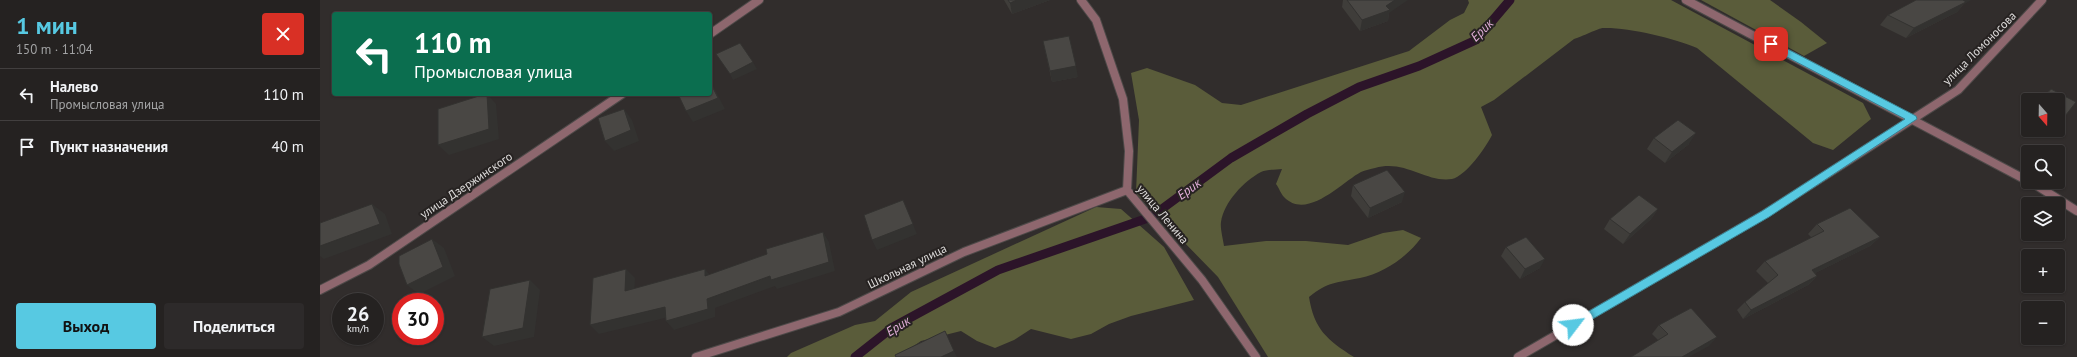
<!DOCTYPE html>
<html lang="ru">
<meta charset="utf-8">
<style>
body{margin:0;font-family:"PT Sans",sans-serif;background:#2d2a2a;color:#f1f3f6;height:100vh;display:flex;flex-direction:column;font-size:15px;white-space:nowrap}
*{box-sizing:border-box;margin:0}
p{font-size:13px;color:#a3a4a5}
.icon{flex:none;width:22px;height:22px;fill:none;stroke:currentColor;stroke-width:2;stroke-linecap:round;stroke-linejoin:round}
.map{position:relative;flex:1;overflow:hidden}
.panel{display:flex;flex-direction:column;background:#252221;width:320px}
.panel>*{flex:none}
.banner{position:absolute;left:12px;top:12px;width:380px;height:84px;border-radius:4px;box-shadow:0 1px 3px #0004,0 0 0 1px #423f3f;background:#0b6e4f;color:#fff;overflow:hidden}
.needle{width:26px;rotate:160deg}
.fabs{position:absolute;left:1701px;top:93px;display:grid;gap:8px}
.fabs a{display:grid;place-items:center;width:44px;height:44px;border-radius:4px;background:#252221;box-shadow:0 1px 3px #0004,0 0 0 1px #423f3f;font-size:20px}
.speed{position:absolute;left:12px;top:293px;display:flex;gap:8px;font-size:20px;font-weight:700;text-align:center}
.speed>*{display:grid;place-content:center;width:52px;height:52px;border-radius:50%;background:#252221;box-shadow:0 1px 3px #0004,0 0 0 1px #423f3f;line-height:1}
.speed small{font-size:10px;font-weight:400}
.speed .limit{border:6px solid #d22;background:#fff;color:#111}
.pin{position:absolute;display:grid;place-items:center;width:34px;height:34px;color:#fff;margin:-17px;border-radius:8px;box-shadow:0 2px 6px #0006}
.me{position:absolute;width:44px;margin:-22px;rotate:60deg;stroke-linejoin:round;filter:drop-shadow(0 0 3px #0008)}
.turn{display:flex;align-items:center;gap:14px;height:84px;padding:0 16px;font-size:18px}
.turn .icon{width:52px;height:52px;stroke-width:2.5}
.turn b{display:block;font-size:28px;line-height:34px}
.round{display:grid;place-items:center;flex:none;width:42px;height:42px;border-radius:4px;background:#2d2a2a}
.overview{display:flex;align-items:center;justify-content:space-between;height:68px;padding:0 16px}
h1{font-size:24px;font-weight:800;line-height:30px;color:#57c9e2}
.action{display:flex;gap:8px;margin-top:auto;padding:8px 16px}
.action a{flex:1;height:46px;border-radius:4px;background:#57c9e2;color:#111;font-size:16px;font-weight:800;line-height:46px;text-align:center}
.action a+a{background:#2d2a2a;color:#f1f3f6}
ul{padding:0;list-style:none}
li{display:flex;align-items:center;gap:12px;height:52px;padding:0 16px;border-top:1px solid #423f3f}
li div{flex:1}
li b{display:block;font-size:15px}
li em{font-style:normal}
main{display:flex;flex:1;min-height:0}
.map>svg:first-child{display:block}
.forest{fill:#5a5c3a}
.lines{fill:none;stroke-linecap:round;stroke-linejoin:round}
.stream{stroke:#2c1429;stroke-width:9}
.minor-casing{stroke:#4d4948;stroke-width:10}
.minor{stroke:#8e676e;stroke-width:8}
.wall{fill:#3f3d3a}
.shaded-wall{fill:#333230}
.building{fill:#494744;stroke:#333230}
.route{fill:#57c9e2;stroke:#398393}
.labels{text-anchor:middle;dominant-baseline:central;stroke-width:4;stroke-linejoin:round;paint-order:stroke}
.street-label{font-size:12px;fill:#dedcdb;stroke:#272322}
.water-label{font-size:13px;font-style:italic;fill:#e3b0db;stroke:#272322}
</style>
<main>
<section class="panel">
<div class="overview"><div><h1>1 мин</h1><p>150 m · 11:04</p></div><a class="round" style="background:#d93025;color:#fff"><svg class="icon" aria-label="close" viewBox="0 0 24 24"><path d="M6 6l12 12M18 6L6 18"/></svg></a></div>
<ul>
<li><svg class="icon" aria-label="left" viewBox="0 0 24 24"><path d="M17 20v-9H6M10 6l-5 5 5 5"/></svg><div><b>Налево</b><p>Промысловая улица</p></div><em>110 m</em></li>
<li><svg class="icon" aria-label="arrive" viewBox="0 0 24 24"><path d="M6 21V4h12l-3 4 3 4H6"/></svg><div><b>Пункт назначения</b></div><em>40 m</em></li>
</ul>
<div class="action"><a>Выход</a><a>Поделиться</a></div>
</section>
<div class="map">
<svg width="1757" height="357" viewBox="0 0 1757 357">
<rect width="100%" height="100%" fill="#312d2c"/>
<g class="forest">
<path d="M1148,0H1351L1543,103L1551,119L1513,150L1493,143L1377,48C1355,38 1306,27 1283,28C1279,28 1261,37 1254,39L1174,100L1161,107L1172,135C1166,147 1146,176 1132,179C1106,183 1085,159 1055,168C1051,169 1045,170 1041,172C1022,182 987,221 964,197C961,194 959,188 956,184L962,169C956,170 947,169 941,172C924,181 904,202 901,222C900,228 903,239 904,246L946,241H986L1028,245L1063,233L1083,230L1101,238C1087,257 1064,273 1040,278C1016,283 1009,281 989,297C994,329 1007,340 1034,357H948L898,277L816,193L819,120L811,73L827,68L875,85L902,103L921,105L1089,51L1130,20L1144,13L1149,3Z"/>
<path d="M1381,0H1450L1481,22L1507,43L1484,56Z"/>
<path d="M776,207L801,209L844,247L874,300L811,316L789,324L771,334L751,339L711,329L694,340L675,348L657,341L641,331L601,341L578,357H467L471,353L535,325L555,321L591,292Z"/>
</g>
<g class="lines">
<path class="stream" d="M535,357L573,327L678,270L831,217L911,158L987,114L1039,87L1099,66L1156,40L1190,0"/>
<defs>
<g id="minor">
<path d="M761,0L776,20L803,99L809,151L807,190L882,280L936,357"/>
<path d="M1366,0L1708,181"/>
<path d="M390,34L439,0"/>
<path d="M1711,182L1757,211"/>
<path d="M0,290L49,265L302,94"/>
<path d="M376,357L519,312L644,252L807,190"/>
<path d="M1198,357L1445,214L1638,90L1722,0"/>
</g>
</defs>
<use href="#minor" class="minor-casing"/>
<use href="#minor" class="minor"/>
</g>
<g class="wall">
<path d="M684,0H730L692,14Z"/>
<path d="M1023,0H1027L1069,13L1068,21L1040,31L1022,7Z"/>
<path d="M1643,5L1637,12L1586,38L1560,25L1568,15Z"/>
<path d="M723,41L758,77L732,82Z"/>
<path d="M1731,89L1756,102L1742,120L1738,123V100H1720L1724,95Z"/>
<path d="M1334,138L1369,144L1345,163L1327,149Z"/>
<path d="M1033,185L1082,202L1048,218L1031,196Z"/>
<path d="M1338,209L1331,219L1303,244L1284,229L1290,219Z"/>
<path d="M1497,224L1560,237L1550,246L1495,273L1497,276L1488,285L1423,319L1417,310L1425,302L1448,283L1436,271L1445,261L1492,238L1488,234Z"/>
<path d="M1186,247L1220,268L1200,279L1181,256Z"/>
<path d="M1339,325L1389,346L1338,340L1332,334Z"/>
</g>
<g class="shaded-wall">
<path d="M697,0H730L692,14L690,3Z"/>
<path d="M1075,0H1088L1069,13L1068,21L1040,31L1042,20L1066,6Z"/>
<path d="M1643,0H1651L1643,5L1637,12L1586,38L1594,28Z"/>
<path d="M433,62L437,69L413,80L410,74Z"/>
<path d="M756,66L758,77L732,82L730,71Z"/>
<path d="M390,80L405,109L373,122L366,111L390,82Z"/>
<path d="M167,94L176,104L179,139L129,155L118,145Z"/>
<path d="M304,109L312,120L319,141L294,151L285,141Z"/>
<path d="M1376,133L1369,144L1345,163L1352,152Z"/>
<path d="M1085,192L1082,202L1048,218L1050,208Z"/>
<path d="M583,200L597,234L557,250L552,240Z"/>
<path d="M52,204L65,214L72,234L4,259L0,256V246Z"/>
<path d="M1338,209L1331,219L1303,244L1310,234Z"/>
<path d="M503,232L509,242L515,271L457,289L455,286L395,308V317L354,330L346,321L387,299Z"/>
<path d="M1560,237L1550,246L1483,279L1492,270Z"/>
<path d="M112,239L124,248L135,276L99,294L87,285Z"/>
<path d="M1225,259L1220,268L1200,279L1205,269Z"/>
<path d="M306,269L315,278L314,300L305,291Z"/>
<path d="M385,269L392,278L385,276Z"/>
<path d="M1497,276L1488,285L1423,319L1431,310Z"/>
<path d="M210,280L220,290L214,337L174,346L162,337Z"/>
<path d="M345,307L353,316L279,334L270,325Z"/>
<path d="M1397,337L1389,346L1369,357H1362Z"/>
<path d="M634,351L637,357H621Z"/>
</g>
<g class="building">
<path d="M688,0H697L690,3Z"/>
<path d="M1027,0H1075L1066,6L1070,10L1042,20Z"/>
<path d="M1596,0H1643L1646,2L1594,28L1568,15Z"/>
<path d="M749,36L756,66L730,71L723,41Z"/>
<path d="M420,43L433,62L410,74L396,54Z"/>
<path d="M390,82L398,98L366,111L358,94H390Z"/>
<path d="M1731,89L1756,102L1742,120L1738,118V100H1722Z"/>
<path d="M165,94H167L169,129L118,145V109Z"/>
<path d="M304,109L311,130L285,141L278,118Z"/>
<path d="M1358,120L1376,133L1352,152L1334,138Z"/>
<path d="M1067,170L1085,192L1050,208L1033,185Z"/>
<path d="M1319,195L1338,209L1310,234L1290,219Z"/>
<path d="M583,200L593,224L552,240L544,215Z"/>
<path d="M52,204L60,224L0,246V223Z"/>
<path d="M1530,208L1560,237L1492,270L1497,276L1431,310L1425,302L1458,275L1445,261L1504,231L1497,224Z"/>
<path d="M503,232L509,262L451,280L450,276L387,299L388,309L346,321L345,307L270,325L273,278L306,269L305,291L385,269V276L447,254L446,249Z"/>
<path d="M1206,237L1225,259L1205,269L1186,247Z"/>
<path d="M112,239L123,267L87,285L79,264V256Z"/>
<path d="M210,280L203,328L162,337L170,289Z"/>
<path d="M1371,308L1397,337L1362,357H1311L1348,334L1339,325Z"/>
<path d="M625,331L634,351L621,357H576L575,355Z"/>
</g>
<path class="route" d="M1448,42H1454L1596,116L1597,119L1449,217L1257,328H1250L1248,325L1250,322L1442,211L1585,119L1448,47Z"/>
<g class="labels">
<g class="street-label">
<text transform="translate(1659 48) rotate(-45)">улица Ломоносова</text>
<text transform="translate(146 185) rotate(-34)">улица Дзержинского</text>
<text transform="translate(843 214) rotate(50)">улица Ленина</text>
<text transform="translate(587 266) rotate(-26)">Школьная улица</text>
</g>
<g class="water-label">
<text transform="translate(1162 30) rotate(-44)">Ерик</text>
<text transform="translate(869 189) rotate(-36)">Ерик</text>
<text transform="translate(578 326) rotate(-32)">Ерик</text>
</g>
</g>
</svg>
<div class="fabs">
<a><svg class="needle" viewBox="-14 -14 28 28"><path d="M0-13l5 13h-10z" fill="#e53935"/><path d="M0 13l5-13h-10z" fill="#a3a4a5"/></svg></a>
<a><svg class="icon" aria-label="search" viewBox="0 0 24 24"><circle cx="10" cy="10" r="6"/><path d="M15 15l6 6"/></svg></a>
<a><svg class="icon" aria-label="layers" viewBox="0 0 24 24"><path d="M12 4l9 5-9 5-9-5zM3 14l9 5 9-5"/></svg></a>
<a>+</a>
<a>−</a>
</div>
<div class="speed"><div>26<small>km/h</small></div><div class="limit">30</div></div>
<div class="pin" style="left:1451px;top:44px;background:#d93025"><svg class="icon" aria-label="arrive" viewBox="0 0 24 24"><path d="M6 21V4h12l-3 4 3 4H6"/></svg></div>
<svg class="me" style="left:1253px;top:325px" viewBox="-20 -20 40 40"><circle r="19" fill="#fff"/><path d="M0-13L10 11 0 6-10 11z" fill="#57c9e2"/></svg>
<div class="banner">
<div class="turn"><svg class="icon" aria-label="left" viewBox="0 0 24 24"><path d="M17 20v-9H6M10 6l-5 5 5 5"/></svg><div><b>110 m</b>Промысловая улица</div></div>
</div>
</div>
</main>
